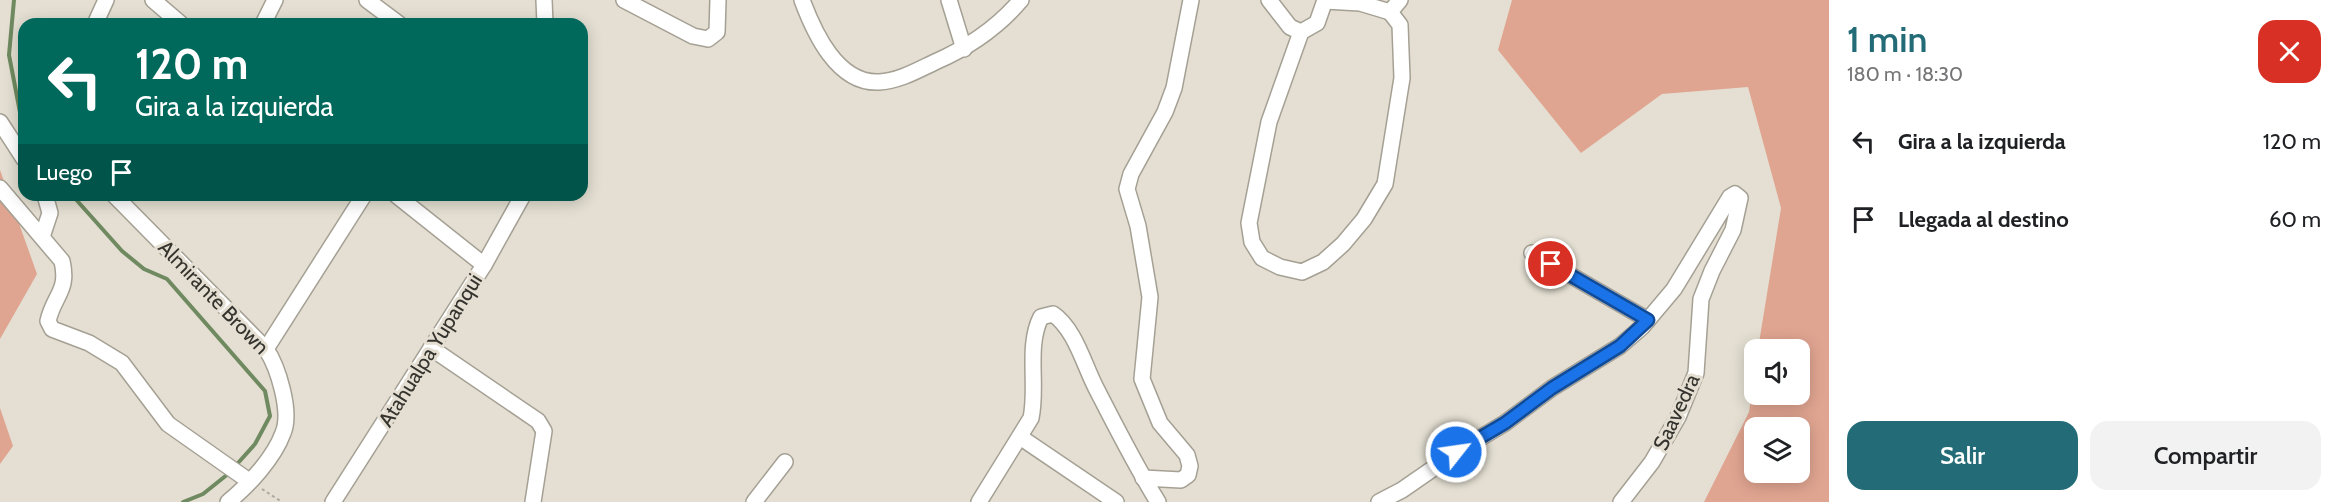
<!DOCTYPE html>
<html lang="es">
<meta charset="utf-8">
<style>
body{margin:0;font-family:Cabin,sans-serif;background:#f2f2f2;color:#202124;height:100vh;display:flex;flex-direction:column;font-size:22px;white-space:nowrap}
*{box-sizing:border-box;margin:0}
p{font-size:20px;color:#757577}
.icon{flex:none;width:33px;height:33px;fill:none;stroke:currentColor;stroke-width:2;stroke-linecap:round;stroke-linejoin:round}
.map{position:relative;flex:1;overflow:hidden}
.side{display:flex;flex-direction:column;background:#fff;width:510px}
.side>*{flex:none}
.banner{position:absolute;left:18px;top:18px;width:570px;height:183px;border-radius:18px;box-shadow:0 3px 15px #0003;background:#00695c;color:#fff;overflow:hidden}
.controls{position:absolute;left:1744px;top:339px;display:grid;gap:12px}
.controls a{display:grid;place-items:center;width:66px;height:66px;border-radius:12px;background:#fff;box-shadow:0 3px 15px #0003;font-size:30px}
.pin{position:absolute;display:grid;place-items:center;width:51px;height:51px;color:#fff;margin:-26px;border:3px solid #fff;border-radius:50%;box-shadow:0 2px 6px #0007}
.me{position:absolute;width:66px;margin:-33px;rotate:60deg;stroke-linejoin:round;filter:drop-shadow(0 0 4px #0008)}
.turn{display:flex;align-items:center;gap:21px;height:126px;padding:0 18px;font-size:27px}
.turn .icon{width:78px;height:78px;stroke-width:2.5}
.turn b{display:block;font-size:42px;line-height:51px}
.then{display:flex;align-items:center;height:57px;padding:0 18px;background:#0003;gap:12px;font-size:22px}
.round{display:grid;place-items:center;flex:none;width:63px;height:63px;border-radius:18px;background:#f2f2f2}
.headline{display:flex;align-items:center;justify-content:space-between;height:102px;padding:0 18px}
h1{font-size:36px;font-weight:600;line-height:45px;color:#226b77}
.primary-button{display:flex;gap:12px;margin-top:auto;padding:12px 18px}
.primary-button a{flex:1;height:69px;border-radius:18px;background:#226b77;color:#fff;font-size:24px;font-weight:600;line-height:69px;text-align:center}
.primary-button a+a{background:#f2f2f2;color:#202124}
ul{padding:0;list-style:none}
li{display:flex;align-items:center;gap:18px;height:78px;padding:0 18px}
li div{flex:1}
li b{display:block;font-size:22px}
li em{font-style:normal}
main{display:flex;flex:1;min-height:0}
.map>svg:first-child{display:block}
.green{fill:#e0a591;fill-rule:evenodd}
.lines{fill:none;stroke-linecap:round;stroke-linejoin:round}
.stream{stroke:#6f8a60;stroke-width:4}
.minor-casing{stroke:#a5a094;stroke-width:18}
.path{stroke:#aca89e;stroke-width:2;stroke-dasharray:3 3;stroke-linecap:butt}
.minor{stroke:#fff;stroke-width:15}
.route-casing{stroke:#114b97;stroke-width:15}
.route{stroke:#1a73e8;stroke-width:10}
.labels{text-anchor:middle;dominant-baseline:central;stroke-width:6;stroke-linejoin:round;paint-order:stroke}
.street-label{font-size:21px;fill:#35332e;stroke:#e4dfd2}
</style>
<main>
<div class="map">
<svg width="1829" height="502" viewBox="0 0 1829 502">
<rect width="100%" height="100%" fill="#e4dfd2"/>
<g class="green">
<path d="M1512,0H1829V502H1704L1749,412L1755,371V394H1800V350L1758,349L1781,208L1748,87L1662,94L1581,153L1498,50ZM1755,428H1800V472H1755Z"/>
<path d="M0,170L37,274L0,339Z"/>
<path d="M0,408L13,446L0,464Z"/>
</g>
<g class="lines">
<g class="stream">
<path d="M14,0L9,55L24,133"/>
<path d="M72,195L122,251L144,269L167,279L265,391L270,416L255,444L238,463"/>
<path d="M183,502L203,494L228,474"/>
</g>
<defs>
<g id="minor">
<path d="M153,0L181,24"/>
<path d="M367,0L399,24"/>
<path d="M544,0L545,24"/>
<path d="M624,0L693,36L708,39L717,32L718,0"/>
<path d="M802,0C814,32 837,84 879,82C899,81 918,70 935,62C967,48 998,27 1021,0"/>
<path d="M949,0L964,49"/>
<path d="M1269,0L1290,27L1301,32L1317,23L1325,0"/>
<path d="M1325,1L1360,3L1390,12L1400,0"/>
<path d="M95,24L106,0"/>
<path d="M263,24L275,0"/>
<path d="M1301,32L1269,122L1249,223L1252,242L1262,258L1280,267L1302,272L1323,262L1343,244L1364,219L1385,184L1402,78L1400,25L1390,12"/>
<path d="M0,122L24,159"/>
<path d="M0,188L62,261C69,291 54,295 48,321L52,329L89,343L122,363L168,424L249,481"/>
<path d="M114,195L266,349C278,367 292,412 283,433C274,458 248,486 228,502"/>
<path d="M396,195L484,265"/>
<path d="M42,237L50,213L45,195"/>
<path d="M1532,253L1648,320"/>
<path d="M431,348L538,421L544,431L533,502"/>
<path d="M266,349L364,195"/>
<path d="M1020,437L1116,502"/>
<path d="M1143,478L1181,480L1188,475L1190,466L1187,455L1160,423L1142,379L1150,297L1138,226L1127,189L1131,174L1165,112L1174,88L1191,0"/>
<path d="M333,502L484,265L523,195"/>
<path d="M754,502L785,462"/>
<path d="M979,502L1031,418C1038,386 1026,346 1041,317L1053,314C1075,329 1084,365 1096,388C1116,427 1135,465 1158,502"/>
<path d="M1379,502L1402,490L1457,452L1505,423L1552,388L1620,346L1642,327L1674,289L1730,197L1735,194L1740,198L1733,230L1712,271L1701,299L1696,373L1678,417L1652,462L1621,502"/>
</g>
</defs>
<use href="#minor" class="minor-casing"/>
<path class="path" d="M262,489L282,502"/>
<use href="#minor" class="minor"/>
</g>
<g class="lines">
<defs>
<path id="route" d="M1456,452L1505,423L1552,388L1620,346L1648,320L1551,264"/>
</defs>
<use href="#route" class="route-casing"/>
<use href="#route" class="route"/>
</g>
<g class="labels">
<g class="street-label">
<text transform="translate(214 297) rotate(46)">Almirante Brown</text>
<text transform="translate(430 350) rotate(-58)">Atahualpa Yupanqui</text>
<text transform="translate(1676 412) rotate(-65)">Saavedra</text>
</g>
</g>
</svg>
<div class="controls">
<a><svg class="icon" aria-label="sound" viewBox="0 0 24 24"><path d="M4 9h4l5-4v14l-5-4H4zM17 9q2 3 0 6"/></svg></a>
<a><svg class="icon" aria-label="layers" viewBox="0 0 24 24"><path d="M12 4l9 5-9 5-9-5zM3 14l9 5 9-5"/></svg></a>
</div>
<div class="pin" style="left:1551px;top:264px;background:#d93025"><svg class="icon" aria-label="arrive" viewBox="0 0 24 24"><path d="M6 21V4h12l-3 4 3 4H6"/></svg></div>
<svg class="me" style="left:1456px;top:452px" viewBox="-20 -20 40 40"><circle r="17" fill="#1a73e8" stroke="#fff" stroke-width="3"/><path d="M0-11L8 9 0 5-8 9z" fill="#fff"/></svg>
<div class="banner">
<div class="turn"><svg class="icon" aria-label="left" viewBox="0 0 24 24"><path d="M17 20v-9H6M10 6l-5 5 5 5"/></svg><div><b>120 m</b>Gira a la izquierda</div></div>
<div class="then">Luego<svg class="icon" aria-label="arrive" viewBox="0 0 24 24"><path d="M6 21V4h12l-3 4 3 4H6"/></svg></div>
</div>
</div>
<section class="side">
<div class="headline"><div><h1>1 min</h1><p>180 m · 18:30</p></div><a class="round" style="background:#d93025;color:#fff"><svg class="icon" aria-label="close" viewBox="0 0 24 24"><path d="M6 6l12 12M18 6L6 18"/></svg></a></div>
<ul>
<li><svg class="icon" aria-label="left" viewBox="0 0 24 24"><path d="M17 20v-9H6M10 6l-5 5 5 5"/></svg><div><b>Gira a la izquierda</b></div><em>120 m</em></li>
<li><svg class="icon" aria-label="arrive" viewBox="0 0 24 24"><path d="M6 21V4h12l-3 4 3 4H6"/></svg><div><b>Llegada al destino</b></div><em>60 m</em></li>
</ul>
<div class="primary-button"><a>Salir</a><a>Compartir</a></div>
</section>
</main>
